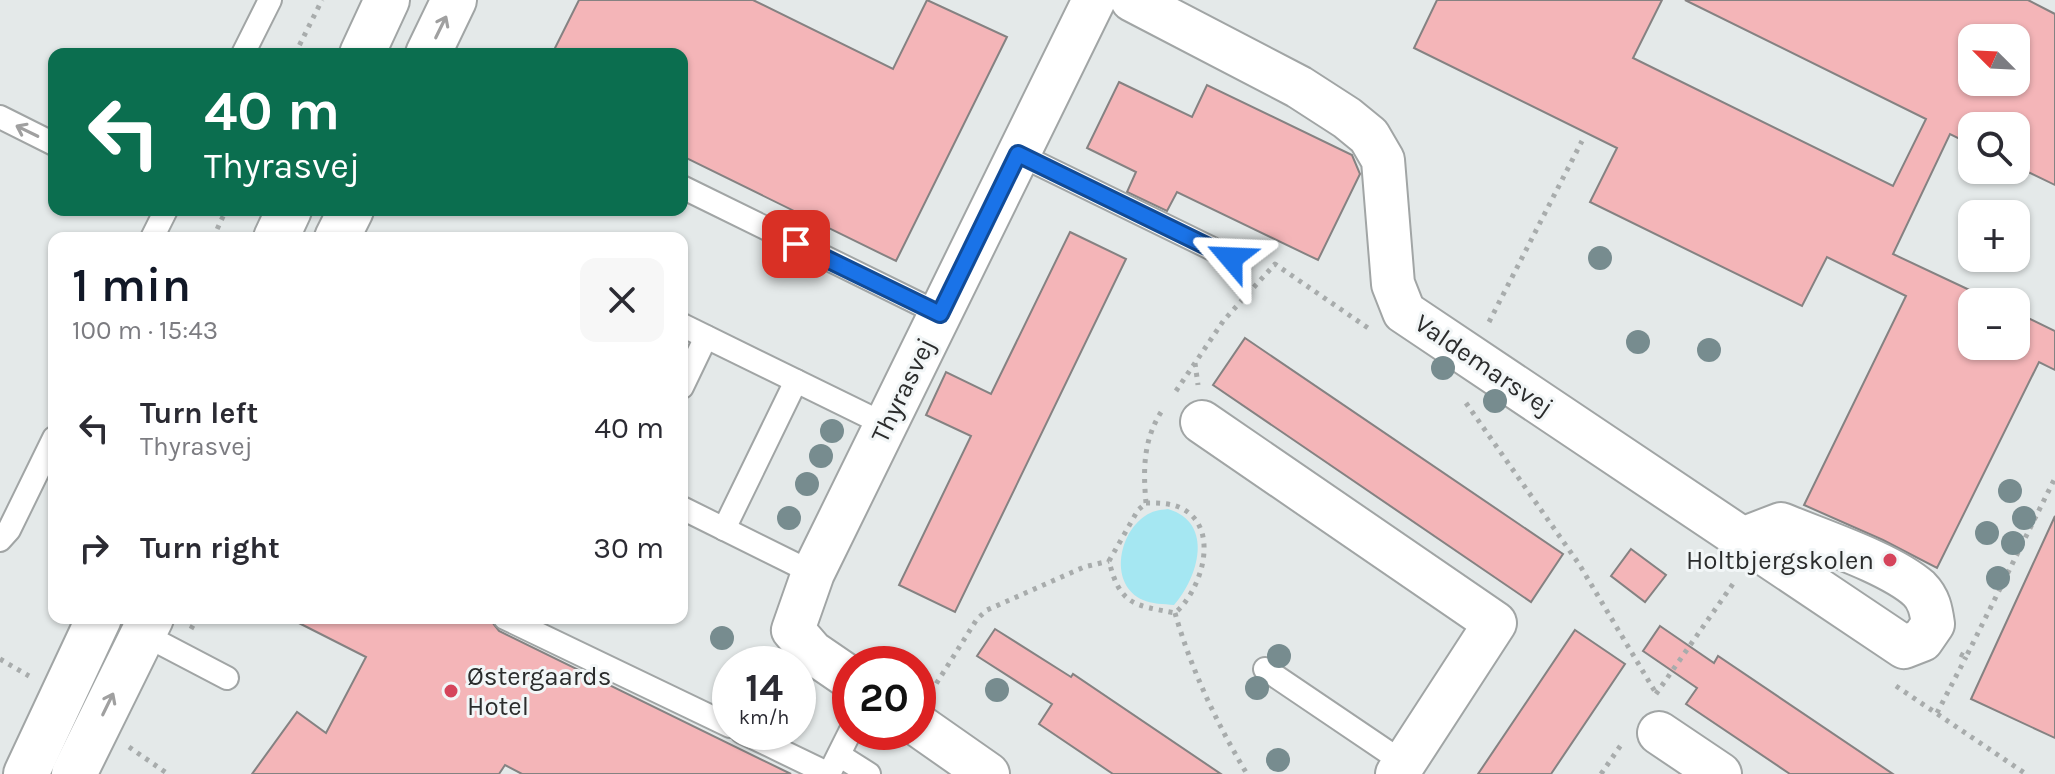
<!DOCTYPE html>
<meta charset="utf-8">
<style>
body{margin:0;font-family:Karla,sans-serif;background:#f7f7f7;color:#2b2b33;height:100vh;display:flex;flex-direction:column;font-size:30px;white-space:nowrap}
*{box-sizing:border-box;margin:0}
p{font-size:26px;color:#7c7c81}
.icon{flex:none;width:44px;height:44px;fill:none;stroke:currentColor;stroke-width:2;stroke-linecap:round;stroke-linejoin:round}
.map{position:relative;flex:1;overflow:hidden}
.details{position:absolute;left:48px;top:232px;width:640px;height:392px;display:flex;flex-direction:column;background:#fff;border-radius:16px;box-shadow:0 2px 6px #0004}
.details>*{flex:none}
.banner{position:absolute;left:48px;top:48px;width:640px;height:168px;border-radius:16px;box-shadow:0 2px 6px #0004;background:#0b6e4f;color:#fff;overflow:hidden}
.needle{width:52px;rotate:294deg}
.tools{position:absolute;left:1958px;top:24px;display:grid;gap:16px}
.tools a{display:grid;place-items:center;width:72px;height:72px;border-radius:16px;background:#fff;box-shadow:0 2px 6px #0004;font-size:40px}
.speed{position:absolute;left:712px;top:646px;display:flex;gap:16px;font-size:40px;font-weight:700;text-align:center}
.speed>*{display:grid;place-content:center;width:104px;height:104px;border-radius:50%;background:#fff;box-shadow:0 2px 6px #0004;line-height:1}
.speed small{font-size:20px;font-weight:400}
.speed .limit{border:12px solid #d22;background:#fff;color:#111}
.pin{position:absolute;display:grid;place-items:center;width:68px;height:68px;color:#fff;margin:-34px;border-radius:16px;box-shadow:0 4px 12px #0006}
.me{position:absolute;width:88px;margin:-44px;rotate:296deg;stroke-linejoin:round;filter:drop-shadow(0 0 6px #0008)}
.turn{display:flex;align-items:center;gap:28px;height:168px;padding:0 24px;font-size:36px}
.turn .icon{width:104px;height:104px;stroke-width:2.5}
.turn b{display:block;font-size:56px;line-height:68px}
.round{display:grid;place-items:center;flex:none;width:84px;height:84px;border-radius:16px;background:#f7f7f7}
.summary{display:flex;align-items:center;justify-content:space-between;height:136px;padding:0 24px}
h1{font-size:48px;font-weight:600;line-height:60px;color:#111827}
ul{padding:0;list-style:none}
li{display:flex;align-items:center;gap:24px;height:120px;padding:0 24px}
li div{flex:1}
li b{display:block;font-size:30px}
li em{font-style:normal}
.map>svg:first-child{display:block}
.green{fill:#a5e7f2}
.building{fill:#f4b5b8;stroke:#858282;stroke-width:2;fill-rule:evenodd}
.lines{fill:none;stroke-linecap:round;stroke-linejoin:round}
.lane-casing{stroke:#a1a5a5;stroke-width:26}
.street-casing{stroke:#a1a5a5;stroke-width:46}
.secondary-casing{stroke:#a1a5a5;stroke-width:48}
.path{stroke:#a8acac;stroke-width:5;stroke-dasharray:4 6;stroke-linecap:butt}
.lane{stroke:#fff;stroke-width:22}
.street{stroke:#fff;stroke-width:42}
.secondary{stroke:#fff;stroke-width:44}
.tree{fill:#778c8f}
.oneway{stroke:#a0a0a0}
.route-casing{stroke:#114b97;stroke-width:20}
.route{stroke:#1a73e8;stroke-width:14}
.poi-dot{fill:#d5445b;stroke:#f2f6f7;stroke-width:3}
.labels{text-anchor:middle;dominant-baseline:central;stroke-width:6;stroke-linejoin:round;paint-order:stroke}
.street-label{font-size:26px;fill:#2b2c2c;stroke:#f2f6f7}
.poi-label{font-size:26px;fill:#2b2c2c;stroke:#f2f6f7;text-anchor:end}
</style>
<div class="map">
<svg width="2055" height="774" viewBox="0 0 2055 774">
<rect width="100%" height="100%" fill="#e4e9e9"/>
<path class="green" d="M1168,509C1215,523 1198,578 1174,605C1164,604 1151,604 1143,600C1109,585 1118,534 1145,516C1152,511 1159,510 1168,509Z"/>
<g class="building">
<path d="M579,0H753L893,69L927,0L1007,37L896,261L682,156V54H552Z"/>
<path d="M1437,0H1662L1633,58L1893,186L1926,119L1685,0H2028L2055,14V185L2016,166V126H1972V145L1950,134L1893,254L1995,302H1972V346H2016V312L2055,331V370L2039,362L1937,568L1883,540L1804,505L1906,296L1827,257L1802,306L1590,202L1617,148L1414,48ZM1972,38H2016V82H1972Z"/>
<path d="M1119,82L1192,117L1207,85L1352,155L1360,174L1318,260L1177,192L1167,211L1127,192L1136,172L1087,148Z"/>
<path d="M1070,232L1126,259L955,612L899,585L971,436L926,415L946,372L991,394Z"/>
<path d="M1245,338L1563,554L1531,602L1213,385Z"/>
<path d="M2055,516V738L1971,699Z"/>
<path d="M1631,549L1666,575L1645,602L1611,576Z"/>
<path d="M289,618H484L492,622L499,631L791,774H522L505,765L499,774H252L297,712L326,733L366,657Z"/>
<path d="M1660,626L1714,663L1718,656L1893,774H1790L1686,704L1697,688L1643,651Z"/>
<path d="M995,629L1071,677L1073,674L1221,774H1113L1039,724L1052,704L977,656Z"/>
<path d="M1575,630L1625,664L1551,774H1478Z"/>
</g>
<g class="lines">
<defs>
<g id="lane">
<path d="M243,54L270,0"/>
<path d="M0,117L54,144"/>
<path d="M1018,154L1231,258"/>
<path d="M682,187L940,314"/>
<path d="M152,238L166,210"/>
<path d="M682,325L886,425"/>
<path d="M682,387L706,337"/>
<path d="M682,508L813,573"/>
<path d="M724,529L796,381"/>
<path d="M0,540L9,530L54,438"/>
<path d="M505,618L730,726"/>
<path d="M143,634L227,678"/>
<path d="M1265,669L1404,763"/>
<path d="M742,732L829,774"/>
<path d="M839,755L869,774"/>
<path d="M829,774L850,732"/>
</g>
<g id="street">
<path d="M1132,0L1299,87L1347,118L1369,136L1383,160L1393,284L1404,312L1904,647L1922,640L1933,624C1931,610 1929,599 1919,589C1890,563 1819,540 1781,524L1742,539"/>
<path d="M1202,422L1495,623L1397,774"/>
<path d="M850,678L812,652L793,630L813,573L1094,0"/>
<path d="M918,725L988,774"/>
<path d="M1659,733L1720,774"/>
</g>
<g id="secondary">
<path d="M362,54L387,0"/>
<path d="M428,54L454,0"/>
<path d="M276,238L289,210"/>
<path d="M337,238L351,210"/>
<path d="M26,774L99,618"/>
<path d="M74,774L151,618"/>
</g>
</defs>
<use href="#lane" class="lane-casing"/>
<use href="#street" class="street-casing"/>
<use href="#secondary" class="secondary-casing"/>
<g class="path">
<path d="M295,54L322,0"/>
<path d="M213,238L226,210"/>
<path d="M1489,322L1582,141"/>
<path d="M1195,363L1198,385"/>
<path d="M1176,391L1224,320L1275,264L1368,328"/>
<path d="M1466,403L1579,564L1657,695"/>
<path d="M1146,503C1143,469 1143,439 1163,409"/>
<path d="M1146,503C1159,503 1172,503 1183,509C1221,530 1201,591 1175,613C1135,605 1120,606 1109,561L1138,510Z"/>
<path d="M1175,613C1191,669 1217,724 1247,774"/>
<path d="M191,629L197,618"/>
<path d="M1960,654L1966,657L2055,478"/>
<path d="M0,659L29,676"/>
<path d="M1896,686L2026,774"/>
<path d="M931,692L977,619L987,610L1084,567L1109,561"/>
<path d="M1656,694L1735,581"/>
<path d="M1937,713L1966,657"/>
<path d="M129,747L168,774"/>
<path d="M1601,774L1623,742"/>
</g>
<use href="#lane" class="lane"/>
<use href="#street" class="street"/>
<use href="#secondary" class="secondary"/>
</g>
<g class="tree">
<circle cx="1600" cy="258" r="12"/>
<circle cx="1638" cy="342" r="12"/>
<circle cx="1709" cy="350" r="12"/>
<circle cx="1443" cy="368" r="12"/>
<circle cx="1495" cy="401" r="12"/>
<circle cx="832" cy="431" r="12"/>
<circle cx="821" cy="456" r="12"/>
<circle cx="807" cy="484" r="12"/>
<circle cx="2010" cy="491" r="12"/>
<circle cx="789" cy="518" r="12"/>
<circle cx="2024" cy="518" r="12"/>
<circle cx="1987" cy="533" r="12"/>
<circle cx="2013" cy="543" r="12"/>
<circle cx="1998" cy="578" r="12"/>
<circle cx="722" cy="638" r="12"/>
<circle cx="1279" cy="656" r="12"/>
<circle cx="1257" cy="688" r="12"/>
<circle cx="997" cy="690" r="12"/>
<circle cx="1278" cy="760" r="12"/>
</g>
<defs><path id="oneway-shaft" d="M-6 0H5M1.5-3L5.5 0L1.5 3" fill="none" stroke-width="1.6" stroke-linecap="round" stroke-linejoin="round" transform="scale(2)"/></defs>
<g class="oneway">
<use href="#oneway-shaft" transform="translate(441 27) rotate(-64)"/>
<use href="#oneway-shaft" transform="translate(27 131) rotate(-154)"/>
<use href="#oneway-shaft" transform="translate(108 704) rotate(-64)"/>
</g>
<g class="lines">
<defs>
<path id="route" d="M796,244L940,314L1018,154L1231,258"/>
</defs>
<use href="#route" class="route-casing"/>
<use href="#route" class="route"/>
</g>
<g class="poi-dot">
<circle cx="1890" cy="560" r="8"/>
<circle cx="451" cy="691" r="8"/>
</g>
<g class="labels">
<g class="street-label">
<text transform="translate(1484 365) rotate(34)">Valdemarsvej</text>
<text transform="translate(903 390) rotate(-64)">Thyrasvej</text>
</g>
<g class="poi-label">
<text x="1874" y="560">Holtbjergskolen</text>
<text x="467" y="676" text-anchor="start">Østergaards<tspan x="467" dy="30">Hotel</tspan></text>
</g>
</g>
</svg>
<div class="tools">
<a><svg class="needle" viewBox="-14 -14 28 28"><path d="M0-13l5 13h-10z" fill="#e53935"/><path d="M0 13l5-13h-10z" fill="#7c7c81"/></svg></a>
<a><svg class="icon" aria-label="search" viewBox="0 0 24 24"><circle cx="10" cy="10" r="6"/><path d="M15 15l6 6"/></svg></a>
<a>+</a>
<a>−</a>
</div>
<div class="speed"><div>14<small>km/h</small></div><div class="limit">20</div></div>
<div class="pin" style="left:796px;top:244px;background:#d93025"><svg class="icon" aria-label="arrive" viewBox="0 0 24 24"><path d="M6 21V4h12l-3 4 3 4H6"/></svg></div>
<svg class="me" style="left:1231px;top:258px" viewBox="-20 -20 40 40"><path d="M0-17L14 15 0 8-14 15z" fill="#1a73e8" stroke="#fff" stroke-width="4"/></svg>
<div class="banner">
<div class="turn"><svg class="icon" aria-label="left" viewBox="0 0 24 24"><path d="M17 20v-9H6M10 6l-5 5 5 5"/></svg><div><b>40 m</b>Thyrasvej</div></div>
</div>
<section class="details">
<div class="summary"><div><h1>1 min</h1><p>100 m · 15:43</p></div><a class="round"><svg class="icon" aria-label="close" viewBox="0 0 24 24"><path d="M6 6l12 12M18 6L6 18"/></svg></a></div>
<ul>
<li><svg class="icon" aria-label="left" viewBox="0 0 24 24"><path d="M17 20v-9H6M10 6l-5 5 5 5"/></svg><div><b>Turn left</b><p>Thyrasvej</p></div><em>40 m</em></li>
<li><svg class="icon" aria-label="right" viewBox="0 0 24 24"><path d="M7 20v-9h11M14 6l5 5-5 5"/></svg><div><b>Turn right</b></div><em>30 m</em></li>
</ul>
</section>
</div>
